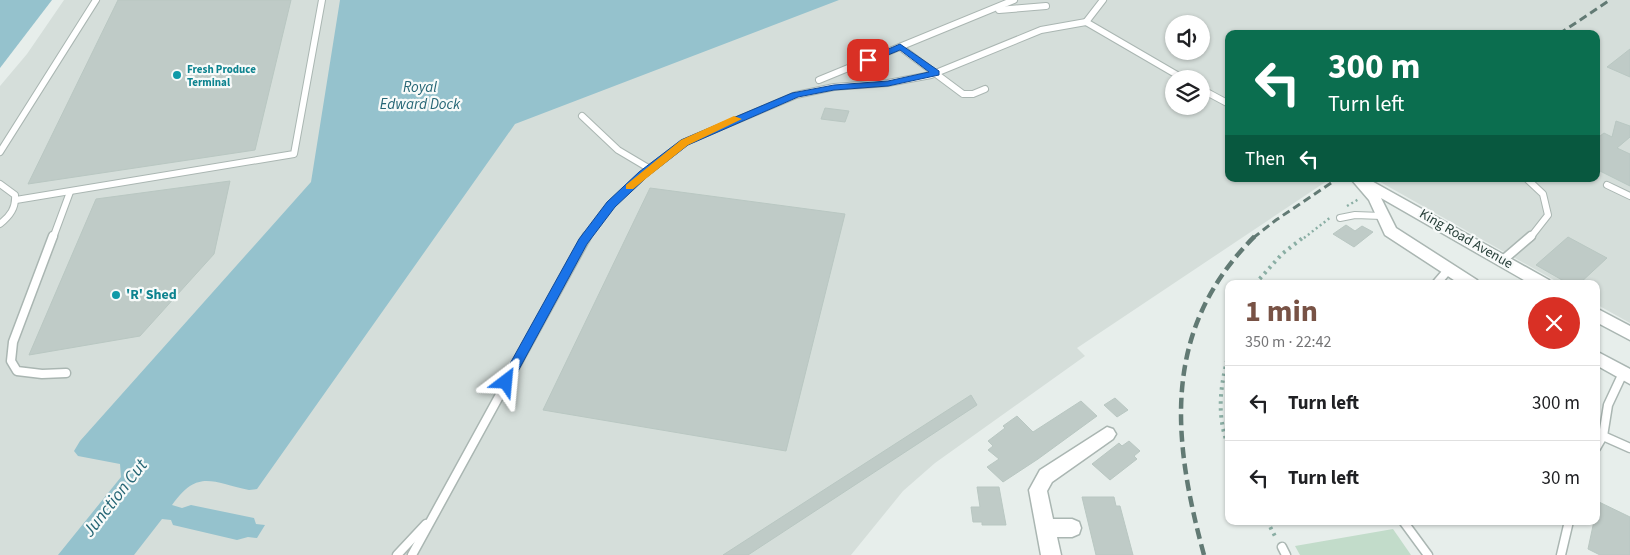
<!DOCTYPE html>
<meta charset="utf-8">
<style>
body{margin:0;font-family:"Source Sans 3",sans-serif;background:#f6f6f6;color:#202124;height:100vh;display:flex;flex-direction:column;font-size:19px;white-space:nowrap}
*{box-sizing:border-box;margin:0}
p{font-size:16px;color:#757577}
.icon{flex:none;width:28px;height:28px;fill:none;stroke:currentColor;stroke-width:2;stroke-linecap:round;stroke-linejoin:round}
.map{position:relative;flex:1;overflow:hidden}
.drawer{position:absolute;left:1225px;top:280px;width:375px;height:245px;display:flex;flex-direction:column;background:#fff;border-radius:10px;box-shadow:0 1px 4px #0004}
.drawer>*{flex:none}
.banner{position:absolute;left:1225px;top:30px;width:375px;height:152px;border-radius:10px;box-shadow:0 1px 4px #0004;background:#0b6e4f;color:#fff;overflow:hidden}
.fabs{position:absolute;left:1165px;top:15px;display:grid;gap:10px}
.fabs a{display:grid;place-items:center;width:45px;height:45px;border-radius:50%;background:#fff;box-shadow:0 1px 4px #0004;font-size:25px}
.pin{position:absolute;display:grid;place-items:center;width:42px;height:42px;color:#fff;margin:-21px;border-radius:10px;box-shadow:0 2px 8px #0006}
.me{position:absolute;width:55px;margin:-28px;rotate:29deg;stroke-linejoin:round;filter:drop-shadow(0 0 4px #0008)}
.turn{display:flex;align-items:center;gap:18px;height:105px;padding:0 20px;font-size:22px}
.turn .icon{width:65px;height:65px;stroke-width:2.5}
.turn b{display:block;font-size:35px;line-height:42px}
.then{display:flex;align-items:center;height:48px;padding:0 20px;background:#0003;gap:10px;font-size:19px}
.round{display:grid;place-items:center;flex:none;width:52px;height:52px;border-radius:26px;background:#f6f6f6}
.overview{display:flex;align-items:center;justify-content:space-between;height:85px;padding:0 20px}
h1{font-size:30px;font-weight:700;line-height:38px;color:#785245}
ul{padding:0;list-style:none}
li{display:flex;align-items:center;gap:15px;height:75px;padding:0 20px;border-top:1px solid #e0e0e0}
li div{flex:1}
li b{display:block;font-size:19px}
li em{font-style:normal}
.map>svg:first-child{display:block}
.built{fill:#d5deda;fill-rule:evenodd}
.green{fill:#c2dcca}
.water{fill:#95c2cd}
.building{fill:#bfcbc7;stroke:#b9c7c2}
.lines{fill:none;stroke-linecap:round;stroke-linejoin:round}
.service-far1-casing{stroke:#aab6b2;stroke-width:8}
.service-casing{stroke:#aab6b2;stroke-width:11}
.minor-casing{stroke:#aab6b2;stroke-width:3}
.path-far1{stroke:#8aaea4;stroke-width:2.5;stroke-dasharray:2 3;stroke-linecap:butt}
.path{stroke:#8aaea4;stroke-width:4;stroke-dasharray:2.5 4.5;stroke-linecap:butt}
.service-far1{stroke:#fff;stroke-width:6}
.service{stroke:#fff;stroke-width:8}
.minor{fill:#fff;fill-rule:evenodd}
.rail-far1{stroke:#627a74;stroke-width:3;stroke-dasharray:8 4.5;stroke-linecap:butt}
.rail{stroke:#627a74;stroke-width:4.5;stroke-dasharray:11 5.5;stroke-linecap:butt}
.route{fill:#1a73e8;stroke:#114b97}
.slow{fill:#f59e0b}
.culture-dot{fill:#0f9aa8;stroke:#f7faf9;stroke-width:2}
.labels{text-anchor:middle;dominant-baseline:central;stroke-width:4.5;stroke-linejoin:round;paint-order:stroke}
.far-culture-label{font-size:11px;font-weight:bold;fill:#0d838f;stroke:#f7faf9;text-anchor:start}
.street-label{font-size:14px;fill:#273f39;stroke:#f7faf9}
.culture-label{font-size:14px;font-weight:bold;fill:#0d838f;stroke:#f7faf9;text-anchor:start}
.water-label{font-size:15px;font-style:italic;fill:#266675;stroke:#f7faf9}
.near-water-label{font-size:18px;font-style:italic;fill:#266675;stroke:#f7faf9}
</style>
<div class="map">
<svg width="1630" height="555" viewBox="0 0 1630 555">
<rect width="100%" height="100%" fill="#e7eeeb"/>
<path class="built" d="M64,0H1630V323L1596,304V284H1561L1375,179H1596V34H1229V179H1330L1077,348L1085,356L935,463L903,491L851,555H0V86L27,54ZM1174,24H1201V51H1174ZM1174,79H1201V106H1174Z"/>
<path class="green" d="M1393,529L1411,555H1300L1295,546Z"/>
<g class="water">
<path d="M0,0H52L0,68Z"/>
<path d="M340,0H839L515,124L257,489L249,490C211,482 198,469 172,505L182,508L191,505L254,518L256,524L265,525L257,538L248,537L237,540L173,525L171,520L162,519L134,555H58L121,477L120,464L78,456L74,451L80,441L311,182Z"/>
</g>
<g class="building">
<path d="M118,0H291L255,150L28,184Z"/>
<path d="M1630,49V77L1607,67Z"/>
<path d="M825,108L849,111L845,122L821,119Z"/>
<path d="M1616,121L1630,126V137L1617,148L1630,154V186L1596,169V139L1604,133L1612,137Z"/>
<path d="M230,181L214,254L140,336L29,355L96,199Z"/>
<path d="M650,188L845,214L786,451L543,410Z"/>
<path d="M1346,225L1355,231L1362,226L1373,232L1354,247L1333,234Z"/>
<path d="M1568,237L1607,258L1579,284H1569L1536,265Z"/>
<path d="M971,395L977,405L748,555H723Z"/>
<path d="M1115,398L1128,410L1117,417L1104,405Z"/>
<path d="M1081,401L1097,416L1038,459L1003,482L987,467L999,459L988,450L993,446L988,441L1005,428L1003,426L1017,416L1033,432Z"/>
<path d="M1129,441L1140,451L1134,456L1137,459L1110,480L1092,464L1119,443L1122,446Z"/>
<path d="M977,487H999L1006,525H982V522H973L971,507H980Z"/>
<path d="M1082,497H1114L1116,506H1120L1133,555H1096Z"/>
<path d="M1599,502L1630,517V555H1600L1588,549L1594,521H1596Z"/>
</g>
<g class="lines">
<defs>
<g id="service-far1">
<path d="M999,10L1046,6"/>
<path d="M1086,22L1103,0"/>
<path d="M900,47L963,94H973L985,89"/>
<path d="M819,80L1014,0"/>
<path d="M1201,89L1229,104"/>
<path d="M582,116L618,150L650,169"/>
<path d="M0,152L96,0"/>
<path d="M1527,179L1543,194L1548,215L1530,238"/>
<path d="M0,184L15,195C16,208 10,216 0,224"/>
<path d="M1607,185L1630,196"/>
<path d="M16,200L294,154L322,0"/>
<path d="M1340,218L1355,215L1382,216"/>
<path d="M53,238L70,192"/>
<path d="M586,238L611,204L643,174L685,142L796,95L834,87L888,83L931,75L1041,30L1086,22L1184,79"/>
</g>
<g id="service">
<path d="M53,236L13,342L11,361L17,371L42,374L66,373"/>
<path d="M1503,260L1531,236"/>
<path d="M1436,284L1448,270"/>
<path d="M1603,436L1630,448"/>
<path d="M1596,448L1603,436L1608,405L1623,373"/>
<path d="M1403,521L1428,555"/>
<path d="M1282,547L1286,555"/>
<path d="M397,555L426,524"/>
<path d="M412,555L587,236"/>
<path d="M1561,555L1569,521"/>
</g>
<g id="minor">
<path d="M1351,179H1368L1549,280L1551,284H1531L1381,198L1396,228L1477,280L1479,284H1460L1385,235L1369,200Z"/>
<path d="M1596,308L1630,326V340L1596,322Z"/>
<path d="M1596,351L1630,369V384L1596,365Z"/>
<path d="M1107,427L1113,429L1116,434L1113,439L1052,482L1047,491L1053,519H1072L1079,522L1081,528L1079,534L1072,537H1057L1061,555H1041L1029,490L1040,470Z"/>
</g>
</defs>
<use href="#service-far1" class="service-far1-casing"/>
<use href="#service" class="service-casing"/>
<use href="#minor" class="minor-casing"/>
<g class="path-far1">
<path d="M1347,206L1359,199"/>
<path d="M1304,238L1331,217"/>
</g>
<g class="path">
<path d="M1255,284L1282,254L1305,236"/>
<path d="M1229,353C1220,386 1216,416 1229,448"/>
<path d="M1267,521L1276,538"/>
</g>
<use href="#service-far1" class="service-far1"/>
<use href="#service" class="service"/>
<use href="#minor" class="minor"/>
<g class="rail-far1">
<path d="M1559,34L1610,0"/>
<path d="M1253,238L1276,220L1337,179"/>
</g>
<path class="rail" d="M1204,555C1172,438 1161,329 1255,236"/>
</g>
<path class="route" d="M900,44L939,71V75L888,86L834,90L798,97L688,145L647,177L615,207L587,244L510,386H502L500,382L502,378L579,239L607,202L639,172L681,140L792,93L834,85L888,81L929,72L900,50L871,62L863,60Z"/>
<path class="slow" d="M734,116L742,119L688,145L633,189H626V185L681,140Z"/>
<g class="culture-dot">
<circle cx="177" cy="75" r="5"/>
<circle cx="116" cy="295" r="5"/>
</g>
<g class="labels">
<g class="far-culture-label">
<text x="187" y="69">Fresh Produce<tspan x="187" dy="13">Terminal</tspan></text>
</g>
<g class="street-label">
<text transform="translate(1466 239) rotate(30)">King Road Avenue</text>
</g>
<g class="culture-label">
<text x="126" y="295">'R' Shed</text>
</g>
<g class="water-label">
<text x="420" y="87">Royal<tspan x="420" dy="17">Edward Dock</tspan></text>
</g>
<g class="near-water-label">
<text transform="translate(115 498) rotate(-52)">Junction Cut</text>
</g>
</g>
</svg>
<div class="fabs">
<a><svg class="icon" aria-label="sound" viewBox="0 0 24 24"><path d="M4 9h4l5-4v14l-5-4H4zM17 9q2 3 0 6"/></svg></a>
<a><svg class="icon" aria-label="layers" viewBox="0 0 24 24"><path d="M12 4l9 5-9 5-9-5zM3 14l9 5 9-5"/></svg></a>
</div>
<div class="pin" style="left:868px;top:60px;background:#d93025"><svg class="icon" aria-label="arrive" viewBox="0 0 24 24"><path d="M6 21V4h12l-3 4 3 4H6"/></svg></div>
<svg class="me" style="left:506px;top:382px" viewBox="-20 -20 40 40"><path d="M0-17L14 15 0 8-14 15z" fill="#1a73e8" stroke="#fff" stroke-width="4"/></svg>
<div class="banner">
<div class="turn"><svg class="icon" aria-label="left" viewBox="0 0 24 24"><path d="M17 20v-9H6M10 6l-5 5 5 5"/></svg><div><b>300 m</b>Turn left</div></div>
<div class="then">Then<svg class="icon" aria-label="left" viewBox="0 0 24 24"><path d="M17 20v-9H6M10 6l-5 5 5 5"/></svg></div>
</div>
<section class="drawer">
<div class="overview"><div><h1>1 min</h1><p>350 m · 22:42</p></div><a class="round" style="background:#d93025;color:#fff"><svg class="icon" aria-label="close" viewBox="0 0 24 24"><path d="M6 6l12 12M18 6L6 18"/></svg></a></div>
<ul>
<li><svg class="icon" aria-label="left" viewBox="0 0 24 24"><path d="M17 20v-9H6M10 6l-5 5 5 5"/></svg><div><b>Turn left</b></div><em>300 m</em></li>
<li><svg class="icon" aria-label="left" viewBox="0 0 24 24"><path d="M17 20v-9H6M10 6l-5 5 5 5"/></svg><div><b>Turn left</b></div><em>30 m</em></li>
</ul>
</section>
</div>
